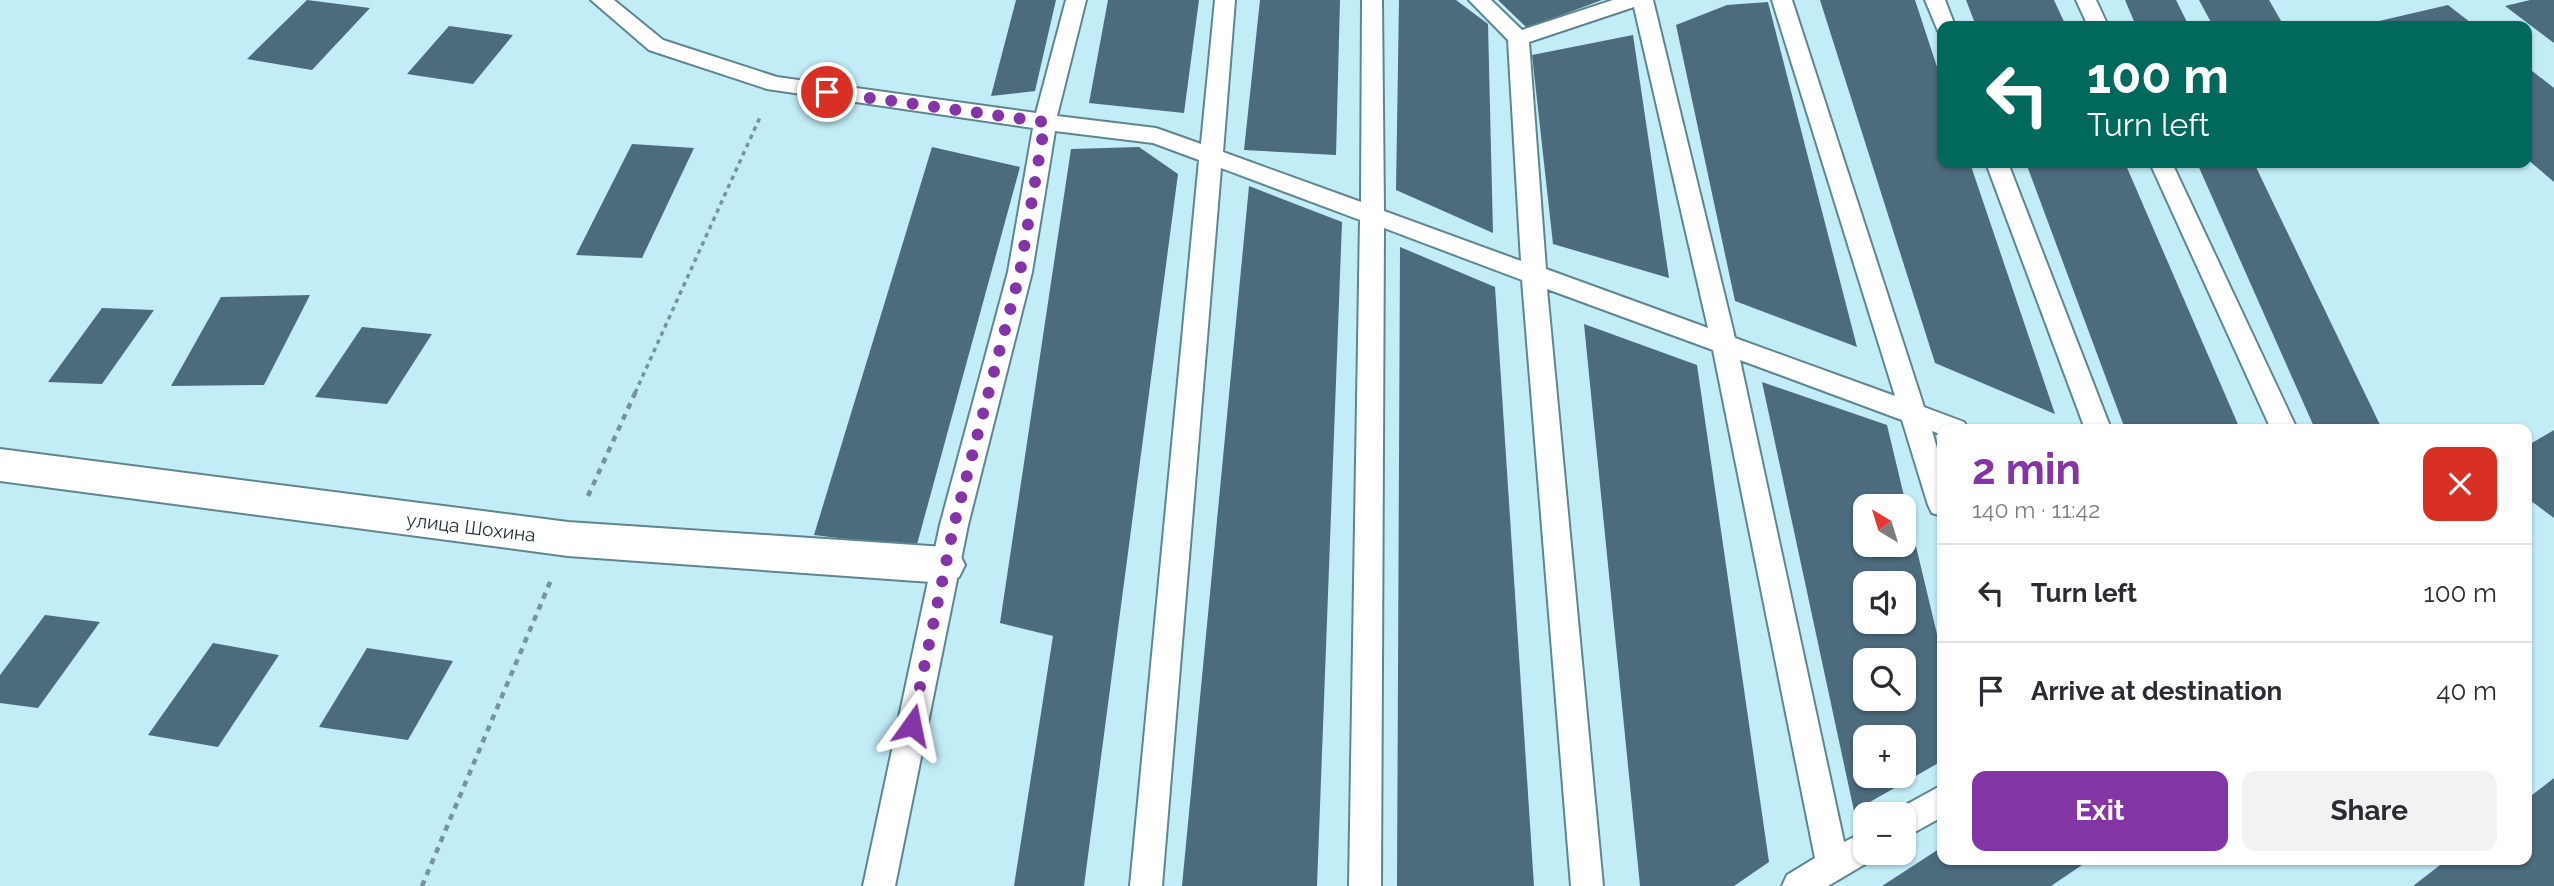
<!DOCTYPE html>
<meta charset="utf-8">
<style>
body{margin:0;font-family:Raleway,sans-serif;background:#f2f2f3;color:#2b2b33;height:100vh;display:flex;flex-direction:column;font-size:26px;white-space:nowrap}
*{box-sizing:border-box;margin:0}
p{font-size:23px;color:#7c7c81}
.icon{flex:none;width:38px;height:38px;fill:none;stroke:currentColor;stroke-width:2;stroke-linecap:round;stroke-linejoin:round}
.map{position:relative;flex:1;overflow:hidden}
.side{position:absolute;left:1937px;top:424px;width:595px;height:441px;display:flex;flex-direction:column;background:#fff;border-radius:14px;box-shadow:0 2px 5px #0004}
.side>*{flex:none}
.top-card{position:absolute;left:1937px;top:21px;width:595px;height:147px;border-radius:14px;box-shadow:0 2px 5px #0004;background:#00695c;color:#fff;overflow:hidden}
.needle{width:46px;rotate:322deg}
.buttons{position:absolute;left:1853px;top:494px;display:grid;gap:14px}
.buttons a{display:grid;place-items:center;width:63px;height:63px;border-radius:14px;background:#fff;box-shadow:0 2px 5px #0004;font-size:35px}
.pin{position:absolute;display:grid;place-items:center;width:60px;height:60px;color:#fff;margin:-30px;border:4px solid #fff;border-radius:50%;box-shadow:0 2px 7px #0007}
.me{position:absolute;width:77px;margin:-38px;rotate:12deg;stroke-linejoin:round;filter:drop-shadow(0 0 5px #0008)}
.turn{display:flex;align-items:center;gap:24px;height:147px;padding:0 35px;font-size:32px}
.turn .icon{width:91px;height:91px;stroke-width:2.5}
.turn b{display:block;font-size:49px;line-height:60px}
.round{display:grid;place-items:center;flex:none;width:74px;height:74px;border-radius:14px;background:#f2f2f3}
.overview{display:flex;align-items:center;justify-content:space-between;height:119px;padding:0 35px}
h1{font-size:42px;font-weight:700;line-height:52px;color:#8335a5}
.primary-button{display:flex;gap:14px;margin-top:auto;padding:14px 35px}
.primary-button a{flex:1;height:80px;border-radius:14px;background:#8335a5;color:#fff;font-size:28px;font-weight:700;line-height:80px;text-align:center}
.primary-button a+a{background:#f2f2f3;color:#2b2b33}
ul{padding:0;list-style:none}
li{display:flex;align-items:center;gap:21px;height:98px;padding:0 35px;border-top:2px solid #e1e1e2}
li div{flex:1}
li b{display:block;font-size:26px}
li em{font-style:normal}
.map>svg:first-child{display:block}
.building{fill:#4c6b7d;fill-rule:evenodd}
.lines{fill:none;stroke-linecap:round;stroke-linejoin:round}
.lane-casing{stroke:#5f8690;stroke-width:4}
.street-casing{stroke:#5f8690;stroke-width:4}
.path-far1{stroke:#75949b;stroke-width:3.5;stroke-dasharray:4.5 4.5;stroke-linecap:butt}
.path{stroke:#75949b;stroke-width:4.5;stroke-dasharray:6 6;stroke-linecap:butt}
.lane{fill:#fff;fill-rule:evenodd}
.street{fill:#fff;fill-rule:evenodd}
.route{stroke:#8335a5;stroke-width:12;stroke-dasharray:0 21.6}
.labels{text-anchor:middle;dominant-baseline:central;stroke-width:7;stroke-linejoin:round;paint-order:stroke}
.street-label{font-size:19px;fill:#1e2f33;stroke:#fff}
</style>
<div class="map">
<svg width="2554" height="886" viewBox="0 0 2554 886">
<rect width="100%" height="100%" fill="#c2edf7"/>
<g class="building">
<path d="M307,0L370,8L312,70L247,59Z"/>
<path d="M1016,0H1056L1035,91L991,96Z"/>
<path d="M1108,0H1199L1184,113L1089,103Z"/>
<path d="M1260,0H1340L1336,155L1244,150Z"/>
<path d="M1399,0H1456L1488,24L1493,233L1396,190Z"/>
<path d="M1498,0H1602L1527,28Z"/>
<path d="M1820,0H1915L1942,82V163H1970L2055,414L1935,363Z"/>
<path d="M1966,0H2054L2066,26H1976Z"/>
<path d="M2125,0H2176L2189,26H2136Z"/>
<path d="M2199,0H2269L2284,26H2213Z"/>
<path d="M2530,0H2554V43L2505,6Z"/>
<path d="M1768,2L1857,347L1735,301L1676,25L1727,5Z"/>
<path d="M2448,5L2475,26H2362V25Z"/>
<path d="M449,26L513,35L473,84L407,74Z"/>
<path d="M1633,35L1669,278L1553,244L1532,55Z"/>
<path d="M2527,67L2554,88V182L2527,159Z"/>
<path d="M632,144L694,148L642,258L576,255Z"/>
<path d="M932,147L1020,167L916,548L814,535Z"/>
<path d="M1139,147L1178,174L1084,886H1014L1053,636L1000,623L1071,149Z"/>
<path d="M2026,163H2125L2240,429H2125Z"/>
<path d="M2197,163H2254L2382,429H2315Z"/>
<path d="M1249,186L1342,222L1317,886H1182Z"/>
<path d="M1400,247L1495,287L1534,886H1397Z"/>
<path d="M310,295L264,385L171,386L221,297Z"/>
<path d="M102,308L154,310L102,384L48,382Z"/>
<path d="M1584,324L1697,365L1769,862L1734,886H1640Z"/>
<path d="M362,327L432,334L387,404L315,397Z"/>
<path d="M1762,382L1887,425L1942,655V761L1854,811ZM1866,506H1904V544H1866ZM1866,583H1904V621H1866ZM1866,660H1904V698H1866ZM1866,737H1904V775H1866Z"/>
<path d="M2554,430V518L2527,498V446Z"/>
<path d="M45,615L100,622L38,708L0,703V675Z"/>
<path d="M213,643L279,655L218,747L148,735Z"/>
<path d="M367,648L453,661L408,740L319,727Z"/>
<path d="M2554,778V886H2413L2448,859H2527V799Z"/>
<path d="M1942,847V859H2091L2051,886H1882Z"/>
</g>
<g class="lines">
<defs>
<g id="lane">
<path d="M591,0H614L663,40L777,77L1036,113L1066,0H1086L1057,116L1156,128L1201,144L1215,0H1235L1223,152L1361,202L1362,0H1382L1384,211L1521,261L1508,40L1469,0H1491L1522,30L1613,0H1653L1735,338L1895,396L1772,0H1792L1924,407L1964,422L1968,429H1942V435L1932,431L1942,465V516L1932,513L1928,505L1902,420L1740,360L1844,842L1866,831V852H1879L1877,857L1828,886H1782L1787,875L1815,858L1713,350L1547,289L1603,886H1571L1522,280L1384,228L1381,886H1349L1360,220L1221,168L1162,886H1130L1199,160L1153,143L1055,131L1032,272L968,525L895,886H863L940,525L1008,272L1033,128L767,89L649,50ZM1634,7L1708,328L1546,269L1529,42Z"/>
<path d="M1925,0H1945L1955,26H1942V32L1938,31Z"/>
<path d="M2076,0H2096L2108,26H2088Z"/>
<path d="M1986,163H2008L2111,429H2085Z"/>
<path d="M2150,163H2172L2297,429H2271Z"/>
<path d="M1942,785V817L1904,838V814L1893,812Z"/>
</g>
<path id="street" d="M0,449L568,522L945,547L959,553L965,565L959,577L945,583L568,556L0,481Z"/>
</defs>
<use href="#lane" class="lane-casing"/>
<use href="#street" class="street-casing"/>
<path class="path-far1" d="M635,393L761,115"/>
<g class="path">
<path d="M588,496L636,391"/>
<path d="M422,886L551,580"/>
</g>
<use href="#lane" class="lane"/>
<use href="#street" class="street"/>
</g>
<g class="lines">
<path class="route" d="M827,92L1045,122L1020,272L954,525L912,725"/>
</g>
<g class="labels">
<g class="street-label">
<text transform="translate(471 527) rotate(7)">улица Шохина</text>
</g>
</g>
</svg>
<div class="buttons">
<a><svg class="needle" viewBox="-14 -14 28 28"><path d="M0-13l5 13h-10z" fill="#e53935"/><path d="M0 13l5-13h-10z" fill="#7c7c81"/></svg></a>
<a><svg class="icon" aria-label="sound" viewBox="0 0 24 24"><path d="M4 9h4l5-4v14l-5-4H4zM17 9q2 3 0 6"/></svg></a>
<a><svg class="icon" aria-label="search" viewBox="0 0 24 24"><circle cx="10" cy="10" r="6"/><path d="M15 15l6 6"/></svg></a>
<a>+</a>
<a>−</a>
</div>
<div class="pin" style="left:827px;top:92px;background:#d93025"><svg class="icon" aria-label="arrive" viewBox="0 0 24 24"><path d="M6 21V4h12l-3 4 3 4H6"/></svg></div>
<svg class="me" style="left:912px;top:725px" viewBox="-20 -20 40 40"><path d="M0-17L14 15 0 8-14 15z" fill="#8335a5" stroke="#fff" stroke-width="4"/></svg>
<div class="top-card">
<div class="turn"><svg class="icon" aria-label="left" viewBox="0 0 24 24"><path d="M17 20v-9H6M10 6l-5 5 5 5"/></svg><div><b>100 m</b>Turn left</div></div>
</div>
<section class="side">
<div class="overview"><div><h1>2 min</h1><p>140 m · 11:42</p></div><a class="round" style="background:#d93025;color:#fff"><svg class="icon" aria-label="close" viewBox="0 0 24 24"><path d="M6 6l12 12M18 6L6 18"/></svg></a></div>
<ul>
<li><svg class="icon" aria-label="left" viewBox="0 0 24 24"><path d="M17 20v-9H6M10 6l-5 5 5 5"/></svg><div><b>Turn left</b></div><em>100 m</em></li>
<li><svg class="icon" aria-label="arrive" viewBox="0 0 24 24"><path d="M6 21V4h12l-3 4 3 4H6"/></svg><div><b>Arrive at destination</b></div><em>40 m</em></li>
</ul>
<div class="primary-button"><a>Exit</a><a>Share</a></div>
</section>
</div>
